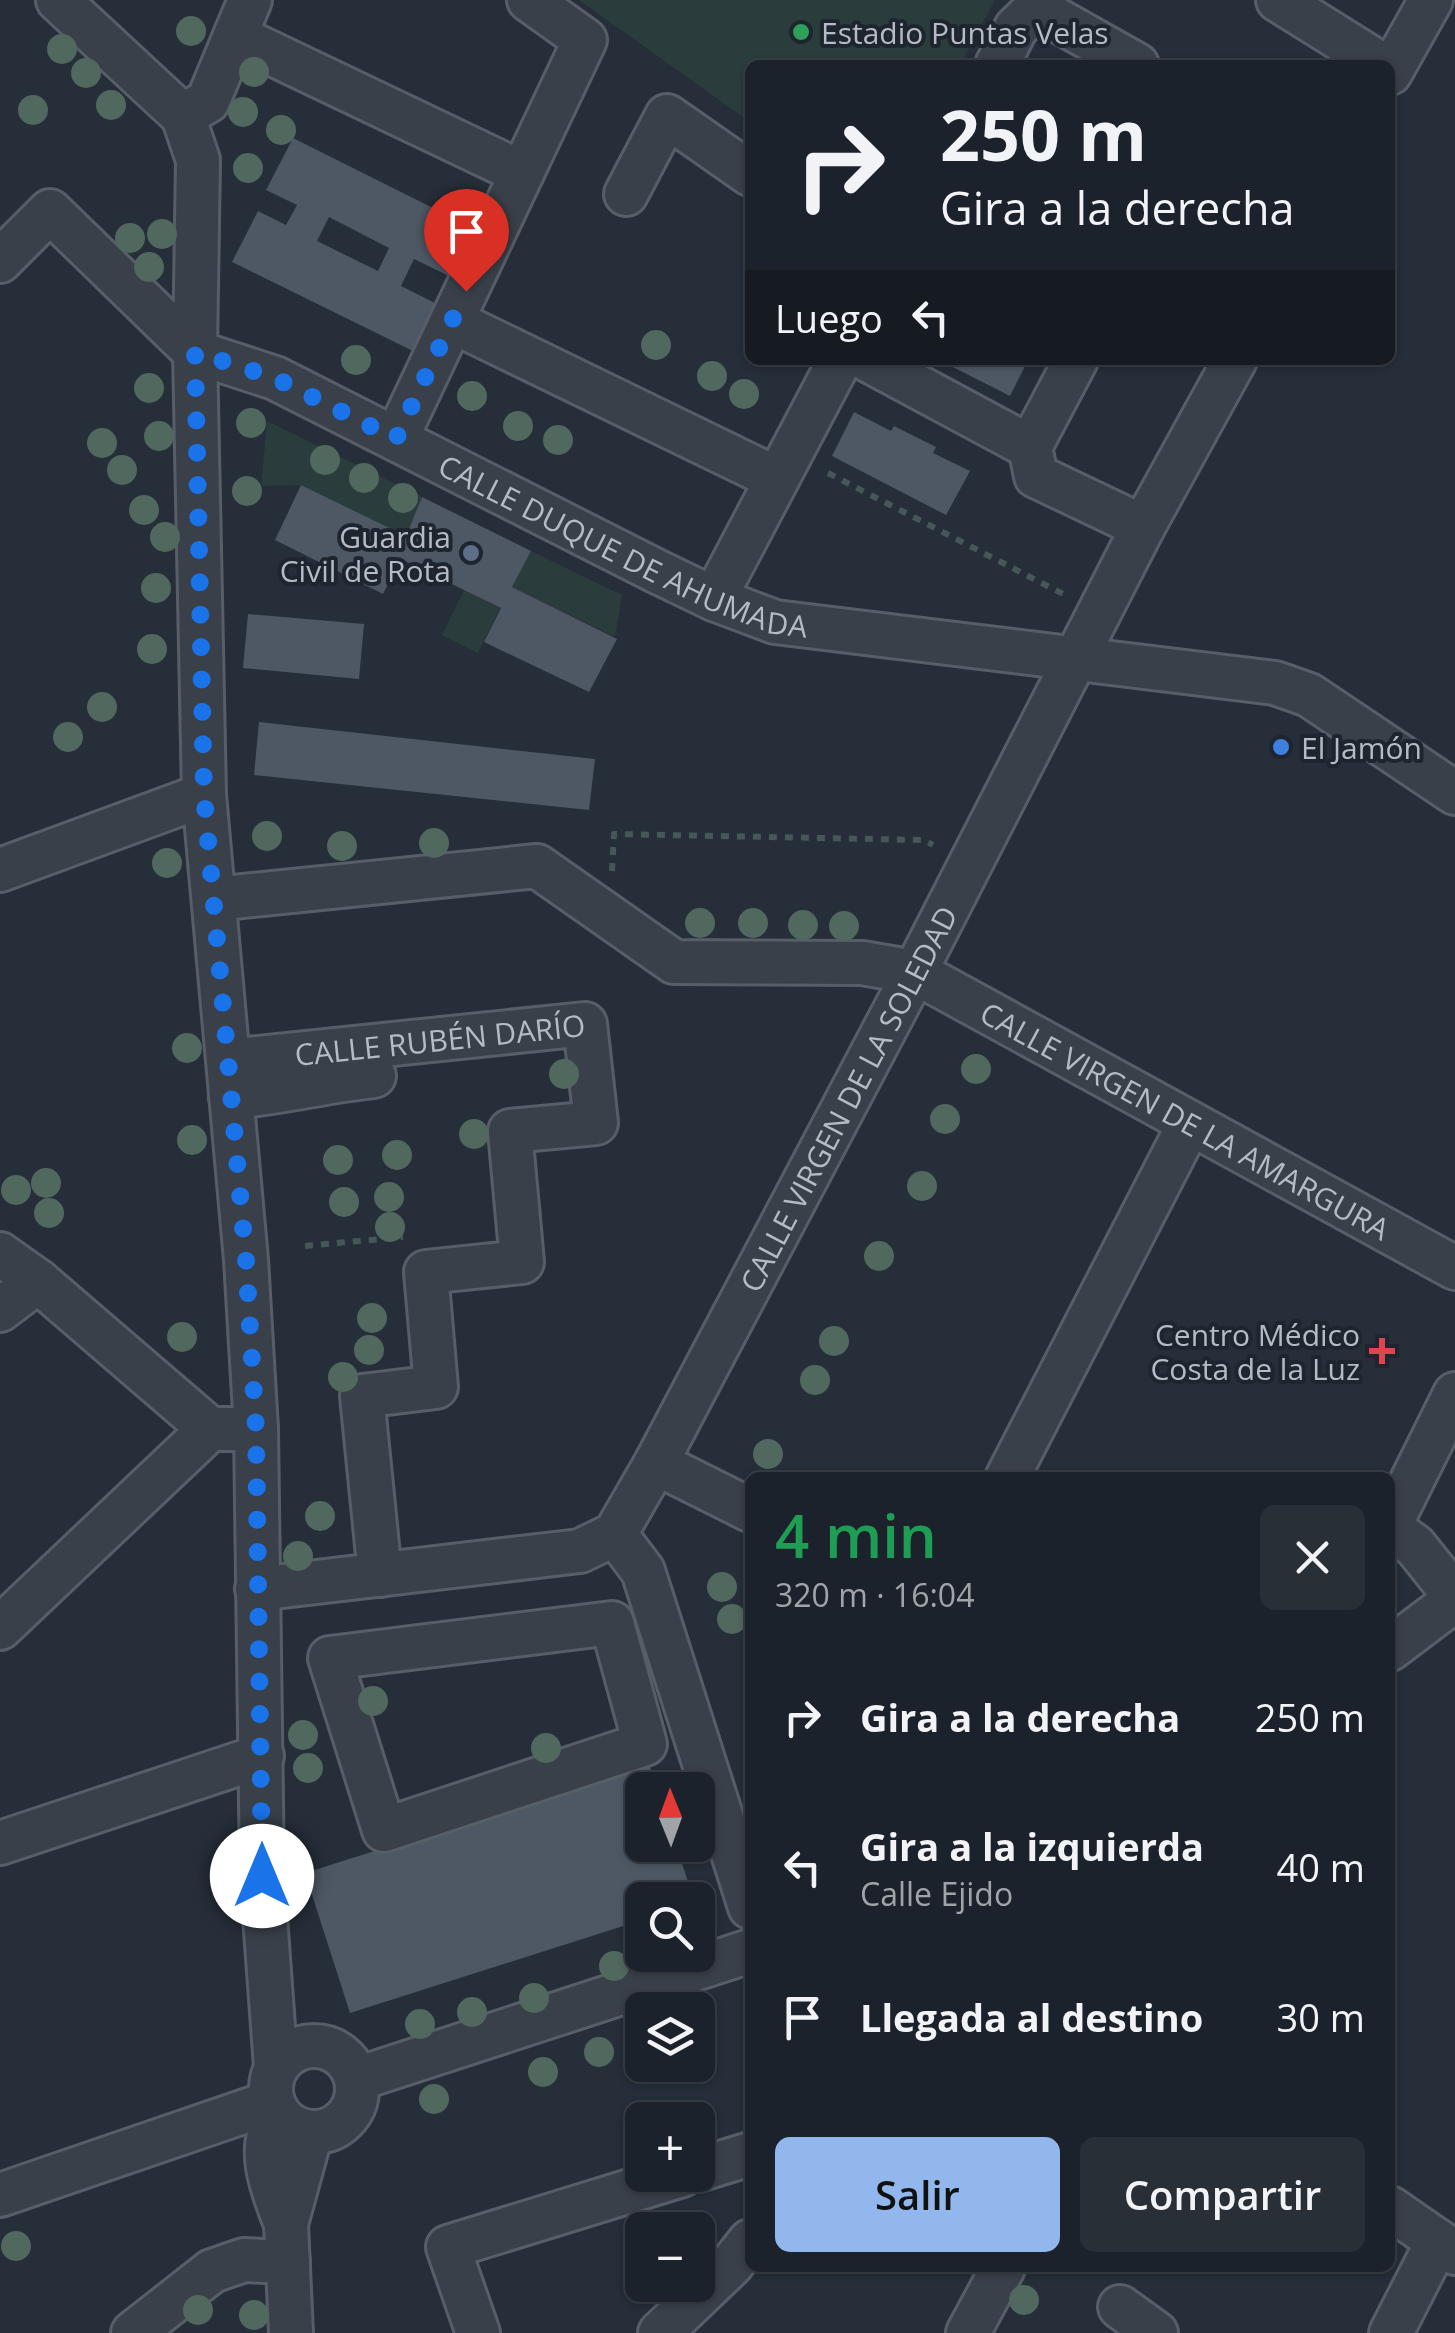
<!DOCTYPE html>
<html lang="es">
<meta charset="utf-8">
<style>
body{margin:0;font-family:"Open Sans",sans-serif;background:#292f37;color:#f1f3f6;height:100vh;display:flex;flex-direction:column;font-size:38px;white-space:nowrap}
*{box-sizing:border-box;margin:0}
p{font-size:32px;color:#a0a4a9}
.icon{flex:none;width:55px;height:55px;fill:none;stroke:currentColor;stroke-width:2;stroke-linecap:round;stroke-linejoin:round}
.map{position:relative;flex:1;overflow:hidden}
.sheet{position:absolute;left:745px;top:1472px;width:650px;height:800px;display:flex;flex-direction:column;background:#1c222b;border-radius:15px;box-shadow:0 2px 8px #0004,0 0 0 2px #3a3f47}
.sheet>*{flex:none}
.hud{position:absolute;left:745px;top:60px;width:650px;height:305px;border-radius:15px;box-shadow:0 2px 8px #0004,0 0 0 2px #3a3f47;background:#1c222b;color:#f1f3f6;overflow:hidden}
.needle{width:65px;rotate:359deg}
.controls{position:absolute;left:625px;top:1772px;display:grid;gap:20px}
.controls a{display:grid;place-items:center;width:90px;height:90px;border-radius:15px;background:#1c222b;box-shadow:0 2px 8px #0004,0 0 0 2px #3a3f47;font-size:50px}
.pin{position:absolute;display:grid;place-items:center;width:85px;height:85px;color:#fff;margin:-102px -42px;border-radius:50% 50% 50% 0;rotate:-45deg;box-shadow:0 0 10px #0007}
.pin .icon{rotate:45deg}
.me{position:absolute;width:110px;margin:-55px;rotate:0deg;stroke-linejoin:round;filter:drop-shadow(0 0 8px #0008)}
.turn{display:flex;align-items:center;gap:35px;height:210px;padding:0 30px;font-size:45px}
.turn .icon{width:130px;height:130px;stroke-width:2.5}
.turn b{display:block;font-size:70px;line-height:85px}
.then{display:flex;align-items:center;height:95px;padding:0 30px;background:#0003;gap:20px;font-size:38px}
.round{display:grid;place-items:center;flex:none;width:105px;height:105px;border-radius:15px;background:#292f37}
.overview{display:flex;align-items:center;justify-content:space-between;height:170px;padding:0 30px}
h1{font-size:60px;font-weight:600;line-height:75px;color:#1e9e55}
.cta{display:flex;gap:20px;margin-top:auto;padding:20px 30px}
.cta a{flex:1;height:115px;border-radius:15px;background:#92b7ec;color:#111;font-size:40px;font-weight:600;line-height:115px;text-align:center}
.cta a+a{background:#292f37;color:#f1f3f6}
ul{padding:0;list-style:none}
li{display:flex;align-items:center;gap:30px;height:150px;padding:0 30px}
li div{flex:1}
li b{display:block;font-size:38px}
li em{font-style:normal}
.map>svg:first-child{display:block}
.green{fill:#2a3c3c}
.building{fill:#4e5864;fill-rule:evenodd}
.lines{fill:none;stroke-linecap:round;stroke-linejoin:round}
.minor-casing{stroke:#575e67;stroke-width:48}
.path{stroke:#475759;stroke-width:6;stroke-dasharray:8 8;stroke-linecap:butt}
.minor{stroke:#394049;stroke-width:42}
.tree{fill:#51685e}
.route{stroke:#1a73e8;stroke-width:18;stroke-dasharray:0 32.4}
.leisure-dot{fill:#2e9e5b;stroke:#1e252e;stroke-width:4}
.service-dot{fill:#5c6f8a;stroke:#1e252e;stroke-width:4}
.shop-dot{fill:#3f7fe0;stroke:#1e252e;stroke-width:4}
.health-dot{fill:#e0444e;stroke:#1e252e;stroke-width:4}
.labels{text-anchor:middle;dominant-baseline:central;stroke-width:8;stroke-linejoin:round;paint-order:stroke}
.poi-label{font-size:30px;fill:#b4bbc5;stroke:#1e252e;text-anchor:start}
.street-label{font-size:30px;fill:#b4bbc5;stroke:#1e252e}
</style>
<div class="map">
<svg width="1455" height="2333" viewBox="0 0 1455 2333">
<rect width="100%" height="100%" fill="#252e39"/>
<g class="green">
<path d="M579,0H995L960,65H750V122Z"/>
<path d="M267,421L422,497L406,536L301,485L261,486Z"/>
<path d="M531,551L622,595L615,637L512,587Z"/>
<path d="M464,590L500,608L478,653L442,635Z"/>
</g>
<g class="building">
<path d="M293,138L475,229L451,277L414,259L401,286L443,307L419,354L232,262L258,211L286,225L297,205L266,190ZM329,217L389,248L378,271L317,241Z"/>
<path d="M939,360H1028L1010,396Z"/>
<path d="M854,412L891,431L894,426L936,447L933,453L970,471L946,515L832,456Z"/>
<path d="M301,485L406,536L422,497L531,551L512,587L617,639L589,692L484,642L501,608L464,590L401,559L383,594L275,540Z"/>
<path d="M248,614L364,624L359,679L243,668Z"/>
<path d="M259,722L595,759L589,810L254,775Z"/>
<path d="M649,1764L658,1790H642V1845H676L694,1900H642V1920L350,2013L305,1873Z"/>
</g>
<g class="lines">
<defs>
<g id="minor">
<path d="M58,0L183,116L198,160L195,352L204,795L246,1260L256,1429L262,1876L276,2067"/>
<path d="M1278,0L1382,65"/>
<path d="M1036,8L1137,65"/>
<path d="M235,36L522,173"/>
<path d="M997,65L1016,28L1045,0"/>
<path d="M1390,73L1431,0"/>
<path d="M183,116L208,101L250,0"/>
<path d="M626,194L667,116L750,174"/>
<path id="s1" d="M0,261L50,211L195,352L275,378L658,572L714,599L775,622L1275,683L1309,695L1455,793"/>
<path d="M452,321L777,479"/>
<path d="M868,360L1030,447"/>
<path d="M1076,360L1030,447L1036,476L1143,527"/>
<path d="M396,439L585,40L529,0"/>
<path d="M714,599L840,360"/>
<path d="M0,870L204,795"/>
<path id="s2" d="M214,899L537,866L674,962L862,963L915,972L1455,1268"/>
<path id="s3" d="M229,1061L585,1024L596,1123L510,1131L522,1262L426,1272L436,1387L362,1396L380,1575"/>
<path d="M231,1097C280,1093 326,1081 374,1076"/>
<path d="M0,1254L38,1281L210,1429H256"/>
<path d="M0,1310L38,1281"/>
<path d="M656,1463L750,1510"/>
<path d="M1007,1478L1190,1123"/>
<path d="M1390,1525L1455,1394"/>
<path d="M1390,1528L1415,1546L1455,1596"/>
<path d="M615,1534L643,1571L750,1907"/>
<path id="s4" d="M257,1589L580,1551L615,1534L656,1463L915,972L1143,527L1235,360"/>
<path d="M612,1623L645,1744L384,1830L330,1658Z"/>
<path d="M0,1628L210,1429"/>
<path d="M1390,1649L1455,1600"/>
<path d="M0,1843L262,1756"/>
<circle cx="314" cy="2089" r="43"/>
<path d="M357,2079L750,1951"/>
<path d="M279,2115C254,2146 273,2191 286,2224"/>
<path d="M698,2170L750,2154"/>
<path d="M0,2195L272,2102"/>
<path d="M1390,2208L1455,2253"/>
<path d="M1120,2307L1156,2333"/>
<path d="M133,2333L212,2271L244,2260L288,2262"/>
<path d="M291,2333L286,2224L311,2133"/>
<path d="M478,2333L448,2247L682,2175"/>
<path d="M660,2333L731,2265L750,2241"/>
<path d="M968,2333L1003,2268"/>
<path d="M1391,2333L1438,2241"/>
</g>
</defs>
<use href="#minor" class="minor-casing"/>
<g class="path">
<path d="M828,473L1065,595"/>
<path d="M612,871L614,834L924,840L933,845"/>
<path d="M305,1246L403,1237"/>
</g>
<use href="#minor" class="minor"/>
</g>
<g class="tree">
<circle cx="191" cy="31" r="15"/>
<circle cx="62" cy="49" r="15"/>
<circle cx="254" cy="72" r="15"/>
<circle cx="86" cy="73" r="15"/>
<circle cx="111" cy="105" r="15"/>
<circle cx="33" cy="110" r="15"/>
<circle cx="243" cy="112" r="15"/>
<circle cx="281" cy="130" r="15"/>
<circle cx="248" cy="168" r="15"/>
<circle cx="162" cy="234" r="15"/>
<circle cx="130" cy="238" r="15"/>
<circle cx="149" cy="267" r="15"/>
<circle cx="656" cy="345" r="15"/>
<circle cx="356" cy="360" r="15"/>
<circle cx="712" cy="376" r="15"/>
<circle cx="149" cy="388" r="15"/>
<circle cx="744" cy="394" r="15"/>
<circle cx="472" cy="396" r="15"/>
<circle cx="251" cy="423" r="15"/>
<circle cx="518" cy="426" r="15"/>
<circle cx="159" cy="436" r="15"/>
<circle cx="558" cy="440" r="15"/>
<circle cx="102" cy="443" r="15"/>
<circle cx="325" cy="460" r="15"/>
<circle cx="122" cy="470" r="15"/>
<circle cx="364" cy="478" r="15"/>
<circle cx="247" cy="491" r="15"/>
<circle cx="403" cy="498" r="15"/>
<circle cx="144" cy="510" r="15"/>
<circle cx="165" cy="537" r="15"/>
<circle cx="156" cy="588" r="15"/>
<circle cx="152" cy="649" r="15"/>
<circle cx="102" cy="707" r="15"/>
<circle cx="68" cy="737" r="15"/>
<circle cx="267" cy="836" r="15"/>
<circle cx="434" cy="843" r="15"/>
<circle cx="342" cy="846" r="15"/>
<circle cx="167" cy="863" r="15"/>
<circle cx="700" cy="923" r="15"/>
<circle cx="753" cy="923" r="15"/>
<circle cx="803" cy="925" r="15"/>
<circle cx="844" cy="926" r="15"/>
<circle cx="187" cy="1048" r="15"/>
<circle cx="976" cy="1069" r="15"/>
<circle cx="564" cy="1074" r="15"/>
<circle cx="945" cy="1119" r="15"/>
<circle cx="474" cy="1134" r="15"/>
<circle cx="192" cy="1140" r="15"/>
<circle cx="397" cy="1155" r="15"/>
<circle cx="338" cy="1160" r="15"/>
<circle cx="46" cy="1183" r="15"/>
<circle cx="922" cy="1186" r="15"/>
<circle cx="16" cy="1190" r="15"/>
<circle cx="389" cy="1197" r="15"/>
<circle cx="344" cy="1202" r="15"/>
<circle cx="49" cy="1213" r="15"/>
<circle cx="390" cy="1227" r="15"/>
<circle cx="879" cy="1256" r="15"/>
<circle cx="372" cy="1318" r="15"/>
<circle cx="182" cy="1337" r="15"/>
<circle cx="834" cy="1341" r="15"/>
<circle cx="369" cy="1350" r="15"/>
<circle cx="343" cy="1377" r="15"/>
<circle cx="815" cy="1380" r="15"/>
<circle cx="768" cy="1454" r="15"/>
<circle cx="320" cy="1516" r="15"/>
<circle cx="298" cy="1556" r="15"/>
<circle cx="722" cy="1587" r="15"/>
<circle cx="732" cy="1619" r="15"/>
<circle cx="373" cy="1701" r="15"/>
<circle cx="303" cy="1735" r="15"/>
<circle cx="546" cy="1748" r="15"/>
<circle cx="308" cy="1768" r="15"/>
<circle cx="614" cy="1966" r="15"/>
<circle cx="534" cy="1998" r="15"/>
<circle cx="472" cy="2012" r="15"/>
<circle cx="420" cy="2024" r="15"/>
<circle cx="599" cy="2052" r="15"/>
<circle cx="543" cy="2072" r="15"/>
<circle cx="434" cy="2099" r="15"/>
<circle cx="16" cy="2246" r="15"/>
<circle cx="1024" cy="2300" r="15"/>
<circle cx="198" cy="2310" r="15"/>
<circle cx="254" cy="2315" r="15"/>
</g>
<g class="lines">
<path class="route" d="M262,1876L256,1429L246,1260L204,795L195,352L275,378L396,439L466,291"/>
</g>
<circle class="leisure-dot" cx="801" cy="32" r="10"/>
<circle class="service-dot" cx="471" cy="553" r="10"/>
<circle class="shop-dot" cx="1281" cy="747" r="10"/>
<path class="health-dot" d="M1377 1336h10v10h10v10h-10v10h-10v-10h-10v-10h10z"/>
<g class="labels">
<g class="poi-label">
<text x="821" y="32">Estadio Puntas Velas</text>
<text x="451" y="536" text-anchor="end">Guardia<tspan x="451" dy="34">Civil de Rota</tspan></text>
<text x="1301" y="747">El Jamón</text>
<text x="1360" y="1334" text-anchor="end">Centro Médico<tspan x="1360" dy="34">Costa de la Luz</tspan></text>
</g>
<g class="street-label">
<text stroke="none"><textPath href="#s1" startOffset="745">CALLE DUQUE DE AHUMADA</textPath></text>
<text stroke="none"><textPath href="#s3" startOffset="212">CALLE RUBÉN DARÍO</textPath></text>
<text stroke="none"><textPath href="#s4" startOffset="858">CALLE VIRGEN DE LA SOLEDAD</textPath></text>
<text stroke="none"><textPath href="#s2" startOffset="1042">CALLE VIRGEN DE LA AMARGURA</textPath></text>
</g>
</g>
</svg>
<div class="controls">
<a><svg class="needle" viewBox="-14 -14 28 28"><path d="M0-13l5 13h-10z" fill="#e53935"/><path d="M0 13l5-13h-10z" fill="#a0a4a9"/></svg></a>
<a><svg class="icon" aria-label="search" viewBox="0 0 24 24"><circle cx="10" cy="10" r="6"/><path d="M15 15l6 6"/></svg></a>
<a><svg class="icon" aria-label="layers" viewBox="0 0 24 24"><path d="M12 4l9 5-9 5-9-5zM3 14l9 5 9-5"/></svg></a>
<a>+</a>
<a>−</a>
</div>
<div class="pin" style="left:466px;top:291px;background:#d93025"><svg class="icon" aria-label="arrive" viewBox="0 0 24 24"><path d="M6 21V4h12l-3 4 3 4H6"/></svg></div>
<svg class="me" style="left:262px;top:1876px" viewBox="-20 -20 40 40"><circle r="19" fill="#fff"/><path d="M0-13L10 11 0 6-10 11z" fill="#1a73e8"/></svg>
<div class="hud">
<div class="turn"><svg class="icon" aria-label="right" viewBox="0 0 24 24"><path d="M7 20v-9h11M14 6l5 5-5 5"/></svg><div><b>250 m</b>Gira a la derecha</div></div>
<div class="then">Luego<svg class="icon" aria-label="left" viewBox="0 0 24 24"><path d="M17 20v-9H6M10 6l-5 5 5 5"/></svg></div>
</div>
<section class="sheet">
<div class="overview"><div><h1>4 min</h1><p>320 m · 16:04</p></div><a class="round"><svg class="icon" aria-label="close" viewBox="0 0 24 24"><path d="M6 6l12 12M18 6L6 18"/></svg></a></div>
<ul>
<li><svg class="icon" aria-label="right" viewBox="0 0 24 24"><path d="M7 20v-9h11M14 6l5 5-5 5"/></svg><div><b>Gira a la derecha</b></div><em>250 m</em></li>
<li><svg class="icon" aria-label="left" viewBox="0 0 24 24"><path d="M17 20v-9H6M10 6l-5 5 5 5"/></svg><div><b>Gira a la izquierda</b><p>Calle Ejido</p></div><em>40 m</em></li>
<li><svg class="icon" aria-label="arrive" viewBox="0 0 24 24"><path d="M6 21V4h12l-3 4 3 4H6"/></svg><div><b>Llegada al destino</b></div><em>30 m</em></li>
</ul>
<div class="cta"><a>Salir</a><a>Compartir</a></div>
</section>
</div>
